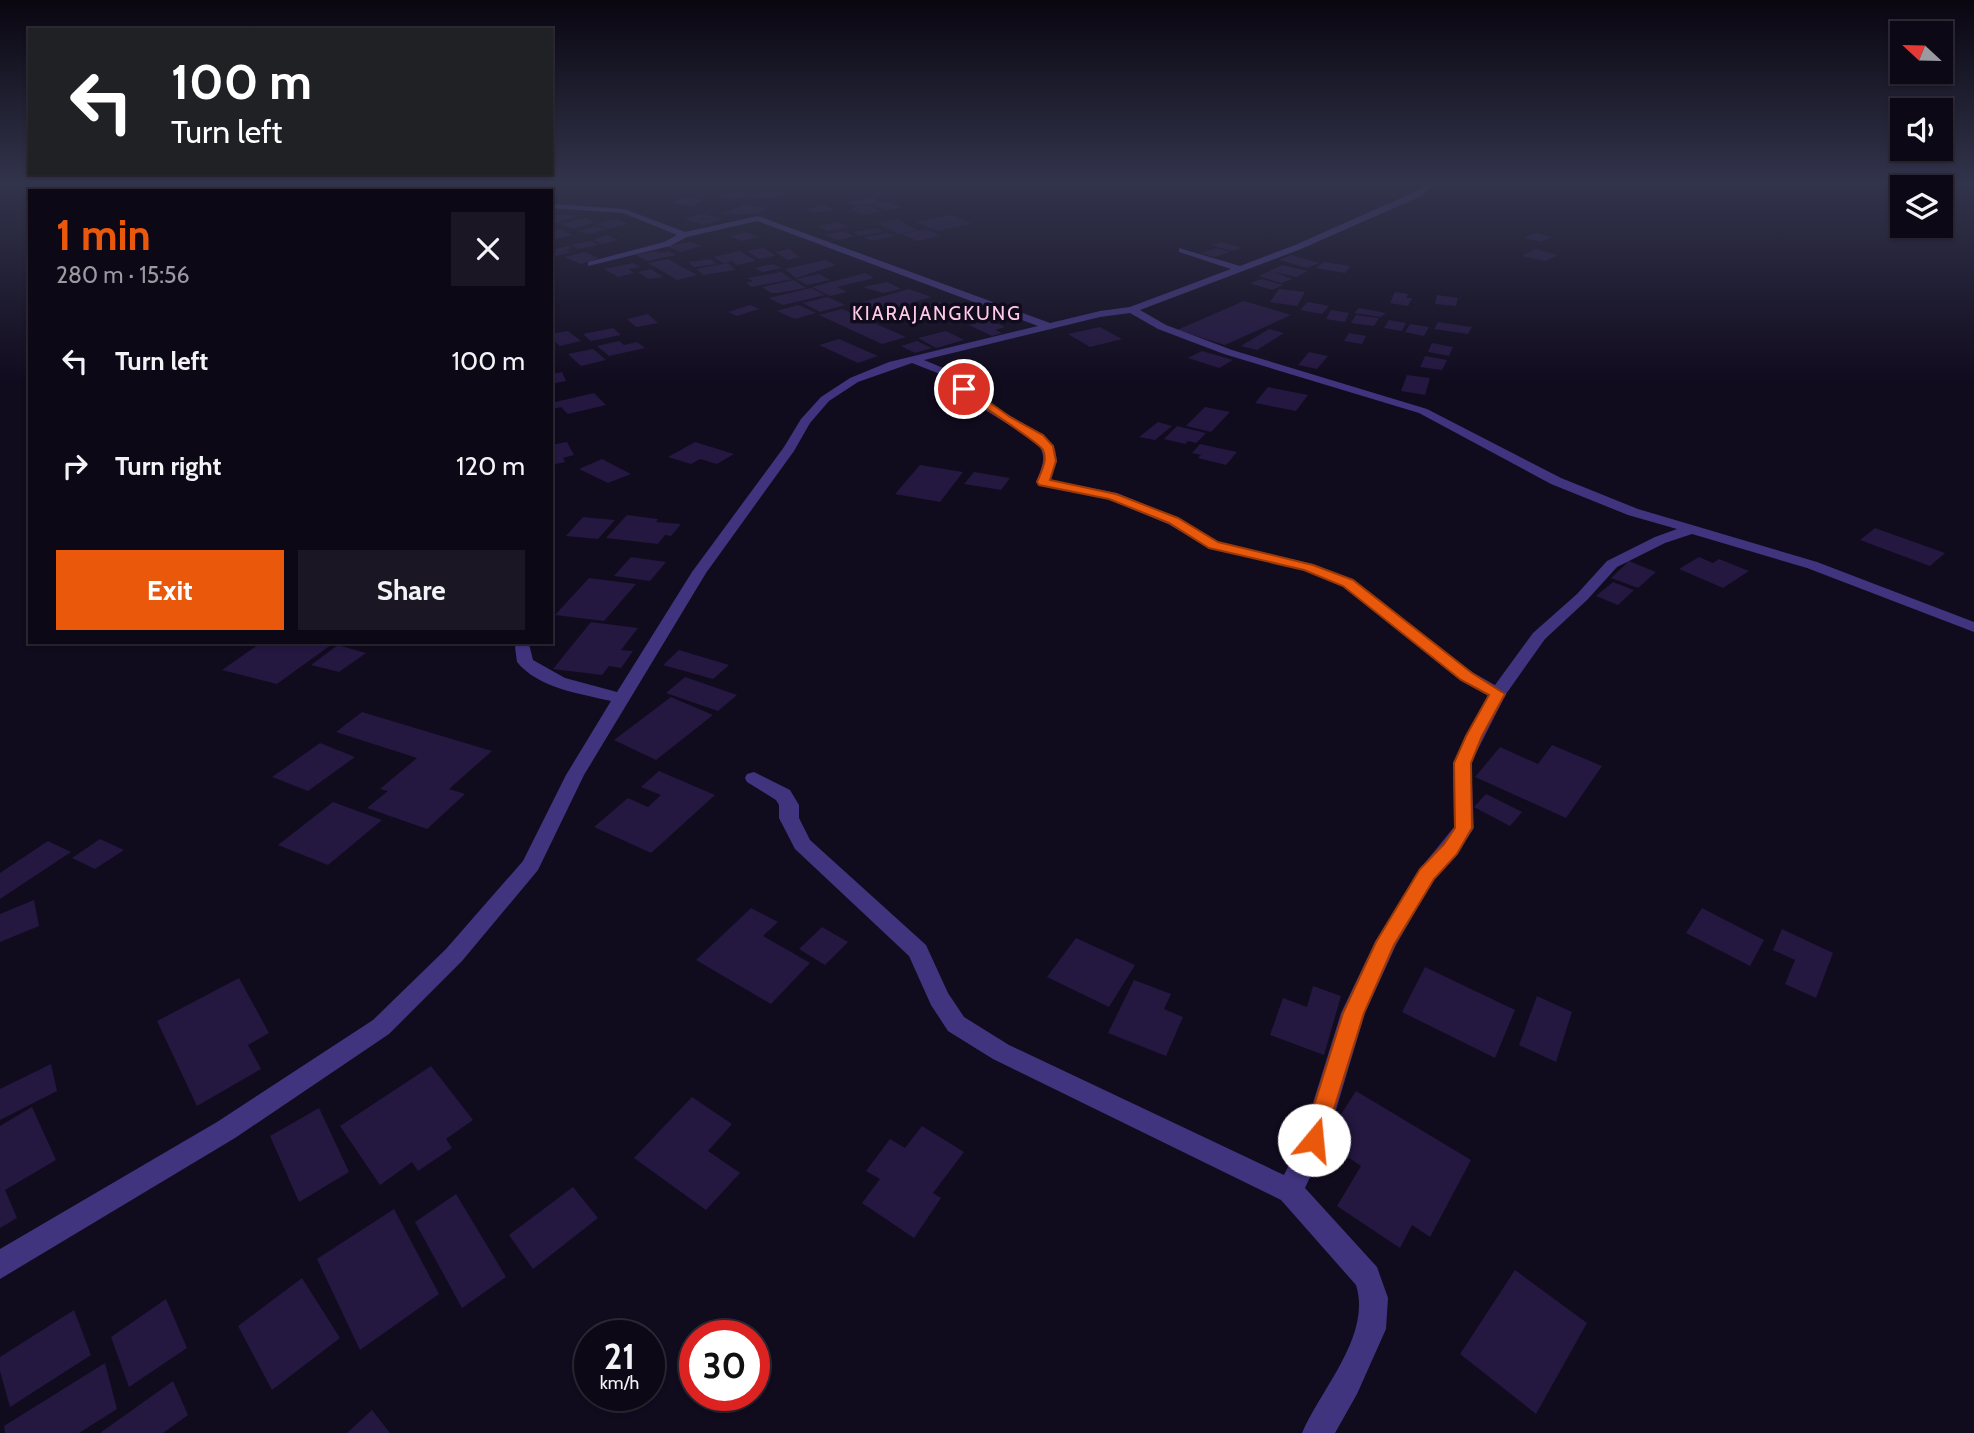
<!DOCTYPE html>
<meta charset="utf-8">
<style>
body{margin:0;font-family:Cabin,sans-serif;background:#1b1623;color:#f1f3f6;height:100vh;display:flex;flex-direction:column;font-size:26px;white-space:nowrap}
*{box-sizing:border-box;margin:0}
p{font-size:23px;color:#9a9aa1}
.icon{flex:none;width:38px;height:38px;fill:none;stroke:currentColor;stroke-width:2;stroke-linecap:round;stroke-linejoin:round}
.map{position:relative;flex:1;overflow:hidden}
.sheet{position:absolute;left:28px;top:189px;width:525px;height:455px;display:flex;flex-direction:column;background:#0d0816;border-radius:0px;box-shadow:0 2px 5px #0004,0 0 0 2px #2d2935}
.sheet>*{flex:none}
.banner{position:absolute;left:28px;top:28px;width:525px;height:147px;border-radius:0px;box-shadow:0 2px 5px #0004,0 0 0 2px #2d2935;background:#202124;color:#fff;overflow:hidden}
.needle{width:46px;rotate:292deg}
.tools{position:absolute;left:1890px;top:21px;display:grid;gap:14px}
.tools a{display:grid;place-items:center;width:63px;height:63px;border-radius:0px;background:#0d0816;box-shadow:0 2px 5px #0004,0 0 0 2px #2d2935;font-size:35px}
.speed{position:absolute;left:574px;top:1320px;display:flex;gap:14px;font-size:35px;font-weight:700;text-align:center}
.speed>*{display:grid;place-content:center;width:91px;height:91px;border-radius:50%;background:#0d0816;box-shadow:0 2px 5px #0004,0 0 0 2px #2d2935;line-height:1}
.speed small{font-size:18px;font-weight:400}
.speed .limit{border:10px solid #d22;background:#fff;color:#111}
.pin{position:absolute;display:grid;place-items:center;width:60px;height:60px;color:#fff;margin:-30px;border:4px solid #fff;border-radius:50%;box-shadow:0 2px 7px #0007}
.me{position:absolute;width:77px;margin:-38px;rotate:17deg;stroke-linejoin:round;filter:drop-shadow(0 0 5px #0008)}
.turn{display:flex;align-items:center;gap:24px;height:147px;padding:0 28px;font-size:32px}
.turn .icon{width:91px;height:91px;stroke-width:2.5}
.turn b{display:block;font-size:49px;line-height:60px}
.round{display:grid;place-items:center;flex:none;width:74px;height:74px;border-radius:0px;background:#1b1623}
.overview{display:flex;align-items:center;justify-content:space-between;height:119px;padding:0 28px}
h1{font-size:42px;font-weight:800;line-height:52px;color:#ea580c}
.primary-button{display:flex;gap:14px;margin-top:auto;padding:14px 28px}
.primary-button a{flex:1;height:80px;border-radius:0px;background:#ea580c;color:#fff;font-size:28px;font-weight:800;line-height:80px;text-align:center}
.primary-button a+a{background:#1b1623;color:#f1f3f6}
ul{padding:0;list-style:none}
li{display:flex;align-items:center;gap:21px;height:105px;padding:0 28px}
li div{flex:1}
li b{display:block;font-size:26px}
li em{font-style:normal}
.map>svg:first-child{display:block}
.building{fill:#241740}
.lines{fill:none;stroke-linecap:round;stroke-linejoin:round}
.minor{fill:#41347f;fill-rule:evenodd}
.route{fill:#ea580c;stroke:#983908;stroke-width:2}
.labels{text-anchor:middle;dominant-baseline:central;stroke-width:7;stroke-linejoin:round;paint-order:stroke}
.far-quarter-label{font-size:19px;letter-spacing:2px;fill:#ffcae5;stroke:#110b1e}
</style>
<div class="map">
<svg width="1974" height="1433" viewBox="0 0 1974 1433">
<rect width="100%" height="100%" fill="#110b1e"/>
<g class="building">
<path d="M767,190L786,193L774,197H748Z"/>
<path d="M736,191L750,193L735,199L720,196Z"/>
<path d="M686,197L704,200L691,206L672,203Z"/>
<path d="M873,198L881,202L855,206L847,202Z"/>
<path d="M890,202L903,208L885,211L872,204Z"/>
<path d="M745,205L769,208L755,214H722Z"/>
<path d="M825,205L833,210L813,213L805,209Z"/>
<path d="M871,205L881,212L861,215L851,208Z"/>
<path d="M703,214L723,219L704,225L684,219Z"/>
<path d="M551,215H575L571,219L562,220L559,223H551Z"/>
<path d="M952,215L972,224L937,231L916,222Z"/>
<path d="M585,218L597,222L574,229L559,224Z"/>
<path d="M615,219L628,224L608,229L596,224Z"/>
<path d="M898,219L907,225L918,230L899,234L877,223Z"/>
<path d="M838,222L849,227L828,231L817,226Z"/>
<path d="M595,226L606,230L589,234L578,231Z"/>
<path d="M877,228L883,232L859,236L853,232Z"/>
<path d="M559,229L572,235L556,239L551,237V231Z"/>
<path d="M926,229L941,236L917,241L902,234Z"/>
<path d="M842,231L856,236L838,240L825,235Z"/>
<path d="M747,232L760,237L742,241L729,236Z"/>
<path d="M888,233L895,236L871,241L864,237Z"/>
<path d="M1536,233L1552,237L1540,242L1524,238Z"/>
<path d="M607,235L619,240L602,244L593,240Z"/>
<path d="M590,241L598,245L578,249L570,245Z"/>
<path d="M691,242L702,246L681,252L666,246Z"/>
<path d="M1221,242L1242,248L1232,251L1211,245Z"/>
<path d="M568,246L573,248L566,250L571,252L556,256L551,253V250Z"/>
<path d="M763,248L776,256L759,259L747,251Z"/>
<path d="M1216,248L1230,252L1214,257L1201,253Z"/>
<path d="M790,249L799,257L788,260L775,252Z"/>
<path d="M1535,249L1558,255L1545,261L1522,256Z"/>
<path d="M654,251L659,253L669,251L677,255L647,261L636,255Z"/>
<path d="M740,251L756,261L737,265L732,261L723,263L713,257Z"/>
<path d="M585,252L599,258L581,264L564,257Z"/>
<path d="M1291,255L1320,263L1307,268L1279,260Z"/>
<path d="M668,259L697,275L677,280L648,263Z"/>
<path d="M711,259L717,264L694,267L688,262Z"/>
<path d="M825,260L836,265L796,278L785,269Z"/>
<path d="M1323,262L1351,266L1345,273L1316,268Z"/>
<path d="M633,263L640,267L628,269L634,273L618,277L604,269Z"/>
<path d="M728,263L735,270L703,275L696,269Z"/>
<path d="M773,264L781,268L763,272L755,268Z"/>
<path d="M1282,265L1308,271L1296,277L1269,271Z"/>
<path d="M651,269L663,277L649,279L638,272Z"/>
<path d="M1270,271L1293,279L1281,283L1258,276Z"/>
<path d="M781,272L792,279L752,287L746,283L753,281L748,278Z"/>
<path d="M865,273L874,278L837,287L847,292L830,296L812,287Z"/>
<path d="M819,274L830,280L807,285L796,279Z"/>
<path d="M1262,279L1283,285L1272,290L1250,283Z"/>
<path d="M794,280L806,288L778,293H771L762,287Z"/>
<path d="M887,282L901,289L883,293L863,287Z"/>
<path d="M811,288L825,295L783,305L769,298Z"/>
<path d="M909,289L931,297L878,313L856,304Z"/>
<path d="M1279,289L1305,292L1297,306L1270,302Z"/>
<path d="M1395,292L1408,294L1406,298H1412L1408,306L1390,303Z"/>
<path d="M1437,295L1458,298L1456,306L1435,304Z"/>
<path d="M828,297L845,305L820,312L803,303Z"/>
<path d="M1244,301L1291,315L1225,345L1177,330Z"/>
<path d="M941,302L965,312L940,319L917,309Z"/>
<path d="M1308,302L1329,306L1322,314L1300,310Z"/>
<path d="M750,305L759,309L737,316L728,312Z"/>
<path d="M798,305L816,313L795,319L777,311Z"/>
<path d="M1359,308L1386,313L1381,317L1354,313Z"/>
<path d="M842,309L906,337L882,344L819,315Z"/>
<path d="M1331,310L1349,313L1345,322L1326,319Z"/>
<path d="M973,313L983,318L965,323L955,318Z"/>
<path d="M648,314L658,323L636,327L627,319Z"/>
<path d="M1356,315L1379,318L1374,326L1351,323Z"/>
<path d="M989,320L1005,327L995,330L1002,333L992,336L969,325Z"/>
<path d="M1389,320L1406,323L1402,331L1384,328Z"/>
<path d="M1438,322L1472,327L1468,334L1434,329Z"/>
<path d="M1410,324L1429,327L1424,336L1405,332Z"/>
<path d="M1100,327L1122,339L1090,347L1068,334Z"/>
<path d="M613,328L621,335L591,341L583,334Z"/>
<path d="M1269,329L1284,333L1257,350L1241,346Z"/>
<path d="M568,331L581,341L560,346L551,339V334Z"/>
<path d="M946,331L964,340L936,348L918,338Z"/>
<path d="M1349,333L1366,336L1362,344L1344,341Z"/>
<path d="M839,339L878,356L858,363L819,345Z"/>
<path d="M619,341L624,345L637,342L645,348L609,356L597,346Z"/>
<path d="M917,341L932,348L915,353L901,346Z"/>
<path d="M1432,343L1453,347L1449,356L1428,352Z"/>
<path d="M593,349L606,360L581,366L568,354Z"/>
<path d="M1202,351L1233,360L1219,368L1188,358Z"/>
<path d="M1309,352L1328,356L1317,369L1298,365Z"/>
<path d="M1425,356L1447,360L1442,370L1420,367Z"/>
<path d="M562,372L566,381L551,384V374Z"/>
<path d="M1407,375L1430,378L1425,395L1401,391Z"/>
<path d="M1268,387L1308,395L1296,411L1255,403Z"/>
<path d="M594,393L606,405L568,414L561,407L551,409V403Z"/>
<path d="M1205,407L1230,412L1211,432L1186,426Z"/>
<path d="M1158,422L1172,426L1155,440L1139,437Z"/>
<path d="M1177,426L1206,433L1196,443L1188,441L1185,444L1164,439Z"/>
<path d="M567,442L574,455L563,458L565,462L551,465V445Z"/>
<path d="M695,442L734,454L717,464L700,459L691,464L668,457Z"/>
<path d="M1200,444L1237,452L1226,465L1198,458L1201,455L1192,453Z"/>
<path d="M602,459L631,474L608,483L579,469Z"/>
<path d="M920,465L963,472L940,502L895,494Z"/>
<path d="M974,472L1010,478L1001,490L964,484Z"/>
<path d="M627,515L658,519L656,522L681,524L671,536L665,535L658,544L606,538Z"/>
<path d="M583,517L615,520L598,539L566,536Z"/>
<path d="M1875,528L1945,553L1930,566L1860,540Z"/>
<path d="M631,557L666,562L650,581L614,576Z"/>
<path d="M1699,557L1713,563L1719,559L1749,571L1723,588L1679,569Z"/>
<path d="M1629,561L1656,572L1638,588L1611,578Z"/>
<path d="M589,578L636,584L604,621L555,615Z"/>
<path d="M1613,582L1634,590L1618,605L1596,596Z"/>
<path d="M591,622L638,628L621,650L633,651L621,668L609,666L602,675L553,669Z"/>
<path d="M262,642H335L277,684L222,670Z"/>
<path d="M338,645L366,653L339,672L311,665Z"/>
<path d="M679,650L729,665L713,679L663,665Z"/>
<path d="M685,677L737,695L718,711L666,693Z"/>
<path d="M671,697L713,715L656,760L614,740Z"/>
<path d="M362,712L492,751L449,789L465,794L427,829L367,808L388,791L380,789L417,758L336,732Z"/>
<path d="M320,743L355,757L308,791L272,777Z"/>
<path d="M1552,745L1602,766L1566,818L1475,777L1500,747L1538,764Z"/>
<path d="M659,771L715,795L651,853L594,827L628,798L648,807L661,795L641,787Z"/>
<path d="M1486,794L1522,812L1510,826L1474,807Z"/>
<path d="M333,802L382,820L328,865L278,845Z"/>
<path d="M100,839L124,850L95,869L72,858Z"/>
<path d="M48,841L71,852L0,899V873Z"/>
<path d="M34,900L39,926L0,942V914Z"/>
<path d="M751,908L778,922L763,936L810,963L771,1004L696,960Z"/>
<path d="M1702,908L1764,940L1750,966L1686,933Z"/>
<path d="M822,927L848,942L825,965L799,949Z"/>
<path d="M1782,929L1833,953L1816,998L1785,984L1795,960L1773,950Z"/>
<path d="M1076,938L1135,965L1109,1007L1047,977Z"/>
<path d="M1425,967L1515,1010L1495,1058L1402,1012Z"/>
<path d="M239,978L269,1033L248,1045L261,1069L197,1106L157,1021Z"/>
<path d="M1134,980L1171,994L1164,1009L1183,1017L1166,1056L1108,1033Z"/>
<path d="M1313,986L1341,996L1324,1055L1270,1035L1283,998L1307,1007Z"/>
<path d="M1537,996L1572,1012L1556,1062L1519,1045Z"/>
<path d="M51,1064L57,1091L0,1120V1089Z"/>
<path d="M431,1066L473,1120L446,1139L452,1148L418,1171L412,1162L380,1185L340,1126Z"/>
<path d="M1356,1091L1471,1160L1430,1237L1412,1225L1400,1248L1337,1206L1361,1166L1324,1141Z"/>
<path d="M692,1097L732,1124L708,1151L740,1173L706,1210L634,1158Z"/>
<path d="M32,1107L56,1160L5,1190L17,1218L0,1228V1126Z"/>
<path d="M319,1108L349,1172L299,1202L270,1136Z"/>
<path d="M922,1126L964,1152L933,1193L941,1198L914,1238L862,1203L880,1179L866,1171L890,1139L905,1148Z"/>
<path d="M573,1187L598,1218L533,1269L509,1235Z"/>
<path d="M456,1194L506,1277L462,1308L415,1222Z"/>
<path d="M394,1209L439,1294L360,1350L317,1259Z"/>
<path d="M1515,1270L1587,1323L1536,1414L1460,1354Z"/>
<path d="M302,1278L340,1338L272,1390L238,1326Z"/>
<path d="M166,1299L187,1348L129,1387L111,1337Z"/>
<path d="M74,1310L91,1355L10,1407L0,1371V1357Z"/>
<path d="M105,1363L117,1409L79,1433H5L4,1426Z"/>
<path d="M173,1381L188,1415L163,1433H100Z"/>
<path d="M372,1410L390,1433H347Z"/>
</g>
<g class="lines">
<path class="minor" d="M1432,181H1440L1421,196L1301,249L1140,310L1166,325L1232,350L1427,409L1561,478L1638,509L1817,562L1974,622V632L1807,568L1692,534L1665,543L1617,567L1587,600L1545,639L1506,694L1471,763L1474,828L1457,854L1434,879L1396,945L1365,1013L1327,1140L1305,1188L1377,1267L1388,1298L1386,1329L1357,1394L1335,1433H1302C1321,1389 1372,1335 1356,1285L1281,1200L993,1059L948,1031L931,1005L909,956L795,849L779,818V805L776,800L747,782L745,778L747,774L754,772L790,790L799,805V818L810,840L926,945L948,993L964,1017L1009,1045L1284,1175L1302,1138L1341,1013L1375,942L1420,869L1454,827L1453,763L1489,696L1460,680L1343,586L1303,570L1209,548L1168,524L1108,499L1038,485L1036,482C1043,465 1048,455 1035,441L969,400L940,374L912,363L858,382L829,401L810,423L794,451L706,573L584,775L538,870L462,961L389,1034L235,1138L0,1279V1249L217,1122L373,1020L446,949L523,861L566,775L611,701C581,694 538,688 517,662L515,647L517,644H529L533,660L565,678L617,692L692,572L784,447L801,419L821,397L850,378L889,362L1038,326L757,221L687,237L670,246L588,266V262L664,242L677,235L623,213L551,208V204L624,209L685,232L758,216L1050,323L1100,311L1130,307L1231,269L1179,252V248L1240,266L1295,245L1415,192ZM1130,313L1158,329L1224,354L1419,413L1551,484L1628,515L1677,529L1655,537L1607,561L1577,594L1533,633L1495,685L1472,672L1353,580L1313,564L1219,542L1178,518L1117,493L1050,480L1057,461L1055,449L1043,435L977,396L948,370L924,360L1100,317Z"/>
</g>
<linearGradient id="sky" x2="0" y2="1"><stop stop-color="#090610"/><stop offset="0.48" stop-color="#32344c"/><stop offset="1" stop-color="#32344c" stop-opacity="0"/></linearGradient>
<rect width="1974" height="381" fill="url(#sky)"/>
<path class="route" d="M960,387H968L1010,417L1043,435L1053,446L1056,461L1050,480L1116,494L1178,518L1218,542L1313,565L1353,580L1472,673L1505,694L1482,736L1471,763L1472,828L1457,854L1434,879L1394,945L1364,1013L1322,1147L1314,1151L1306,1147L1303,1140L1343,1013L1376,942L1420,869L1444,844L1455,828L1454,763L1466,736L1489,695L1461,680L1343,586L1304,570L1209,548L1169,523L1109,499L1039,485L1037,482C1041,472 1048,460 1043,450C1041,443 972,400 960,391Z"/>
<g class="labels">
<g class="far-quarter-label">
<text x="937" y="313">KIARAJANGKUNG</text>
</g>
</g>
</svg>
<div class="tools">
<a><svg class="needle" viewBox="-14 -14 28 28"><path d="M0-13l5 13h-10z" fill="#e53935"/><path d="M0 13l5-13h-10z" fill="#9a9aa1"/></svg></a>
<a><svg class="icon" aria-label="sound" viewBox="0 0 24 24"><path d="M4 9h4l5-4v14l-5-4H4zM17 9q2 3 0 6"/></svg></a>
<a><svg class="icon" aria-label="layers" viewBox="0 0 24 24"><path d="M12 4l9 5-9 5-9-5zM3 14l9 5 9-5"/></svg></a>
</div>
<div class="speed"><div>21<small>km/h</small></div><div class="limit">30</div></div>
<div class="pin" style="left:964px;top:389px;background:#d93025"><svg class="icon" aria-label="arrive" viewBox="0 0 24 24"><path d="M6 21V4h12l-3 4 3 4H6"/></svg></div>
<svg class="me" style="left:1314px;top:1140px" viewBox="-20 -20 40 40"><circle r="19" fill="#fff"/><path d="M0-13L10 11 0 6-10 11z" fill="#ea580c"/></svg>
<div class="banner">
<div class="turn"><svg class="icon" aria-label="left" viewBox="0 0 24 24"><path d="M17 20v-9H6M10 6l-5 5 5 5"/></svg><div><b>100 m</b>Turn left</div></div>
</div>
<section class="sheet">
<div class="overview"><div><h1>1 min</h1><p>280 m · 15:56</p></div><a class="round"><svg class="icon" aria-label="close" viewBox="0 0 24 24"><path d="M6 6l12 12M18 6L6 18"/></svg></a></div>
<ul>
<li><svg class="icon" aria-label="left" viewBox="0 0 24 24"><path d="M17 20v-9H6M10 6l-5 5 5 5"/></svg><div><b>Turn left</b></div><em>100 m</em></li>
<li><svg class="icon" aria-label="right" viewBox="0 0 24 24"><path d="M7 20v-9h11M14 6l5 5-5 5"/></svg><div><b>Turn right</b></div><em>120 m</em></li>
</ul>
<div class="primary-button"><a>Exit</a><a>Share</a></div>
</section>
</div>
